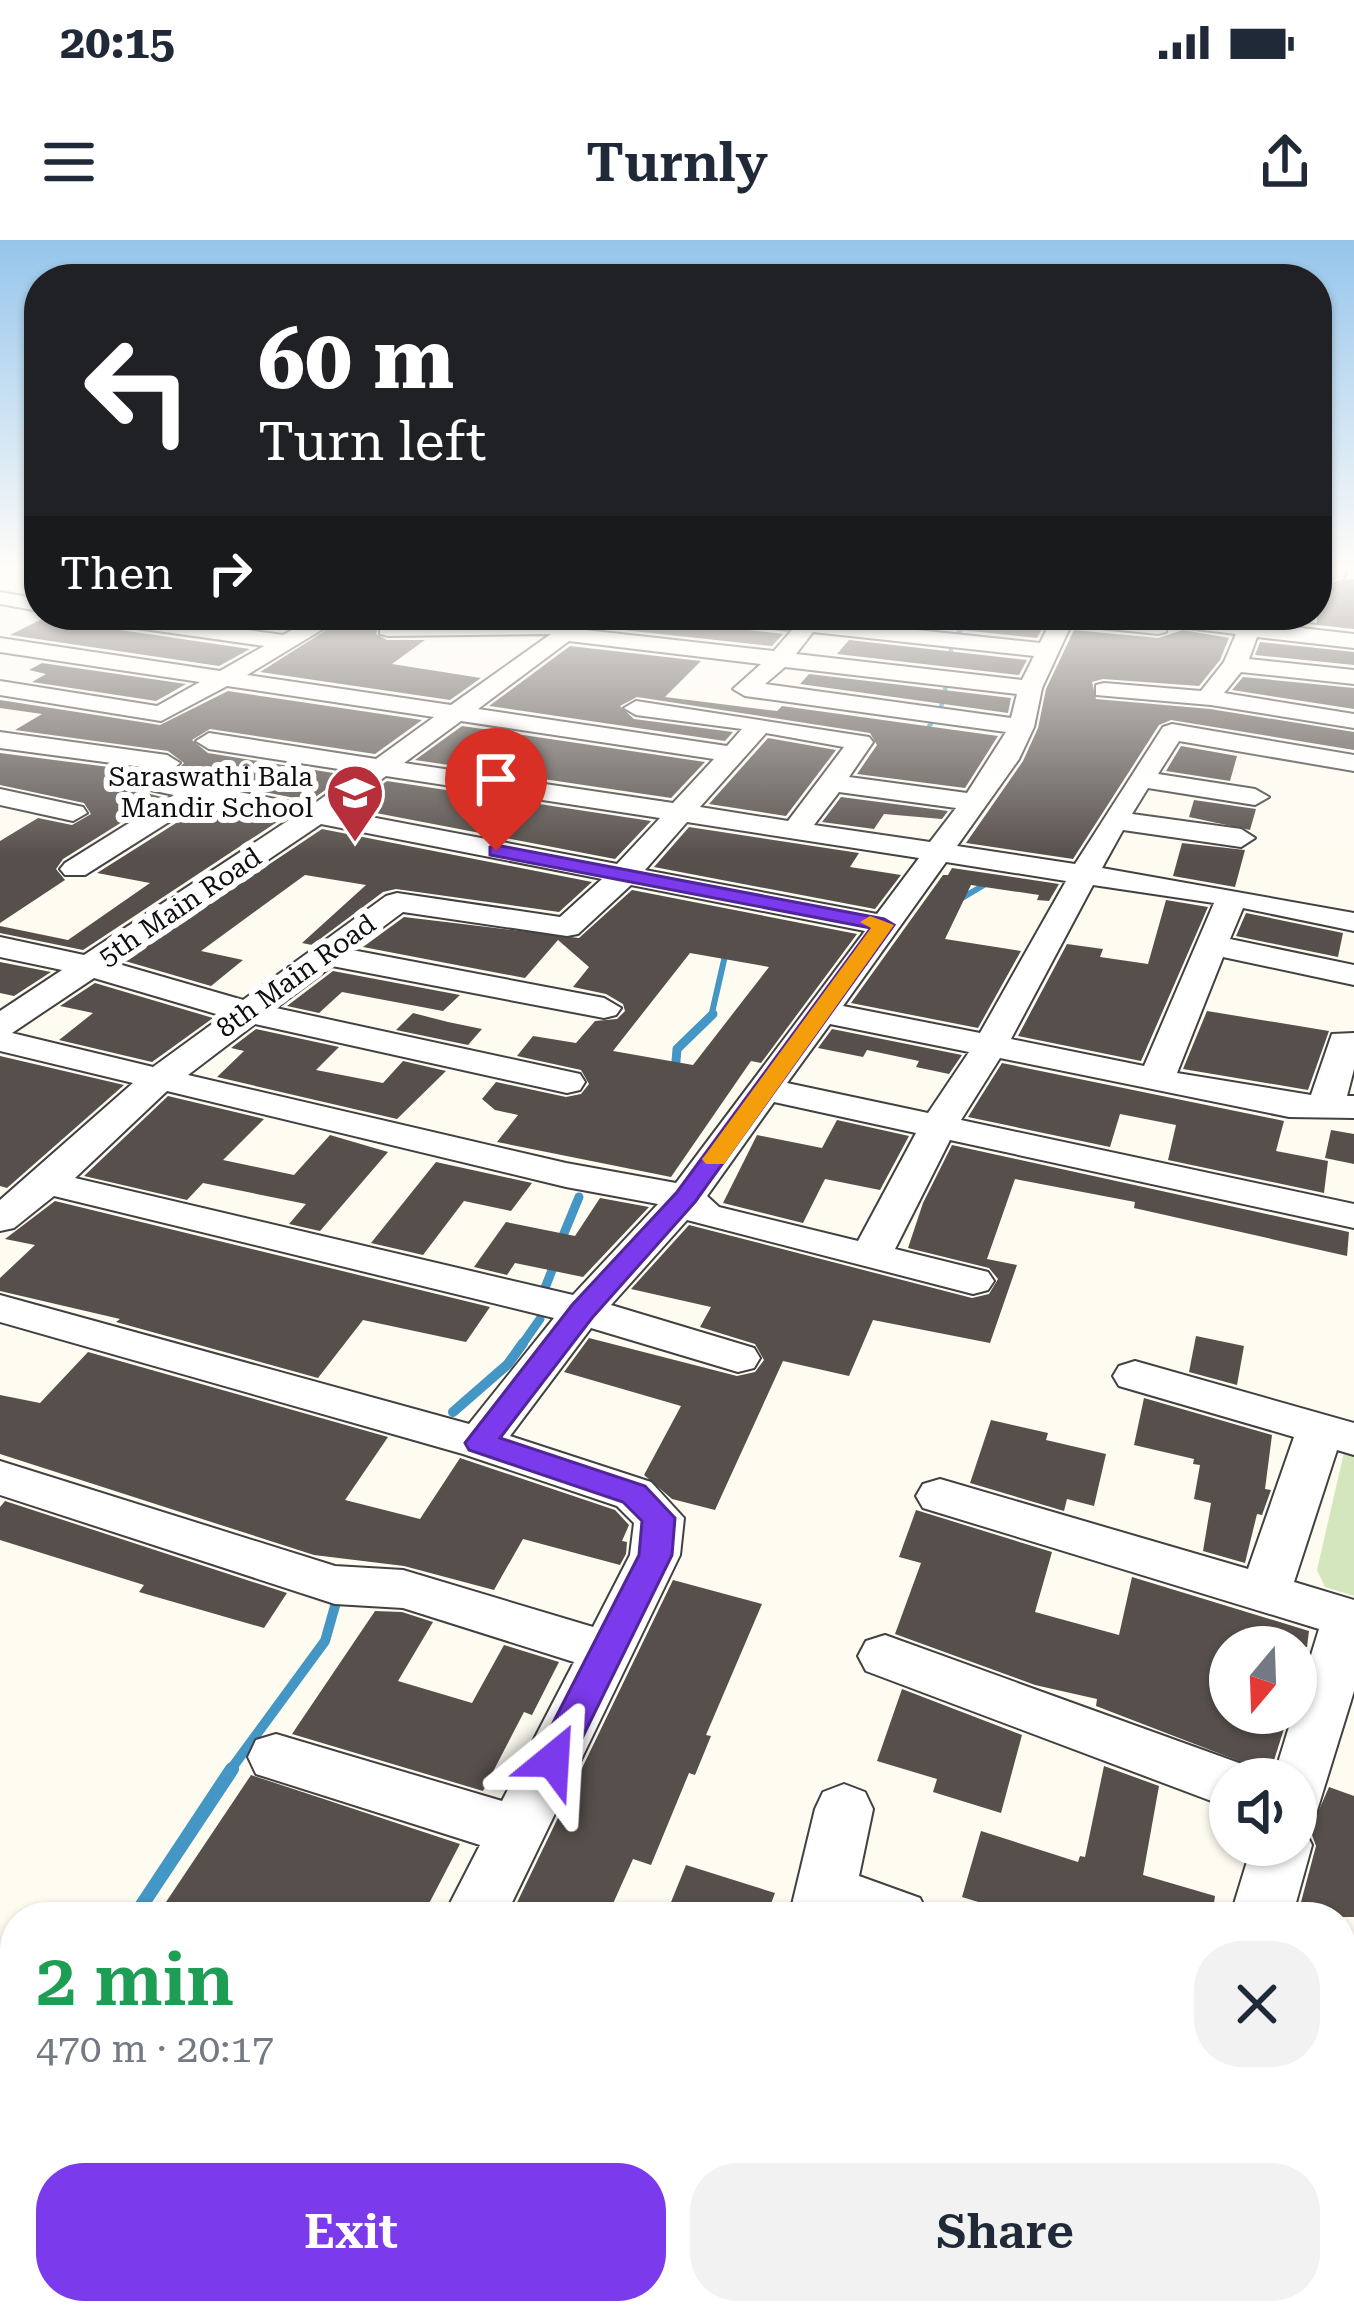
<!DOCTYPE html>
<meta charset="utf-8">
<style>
body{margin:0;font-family:"Roboto Serif",serif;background:#f2f2f3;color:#1f2937;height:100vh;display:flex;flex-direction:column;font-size:45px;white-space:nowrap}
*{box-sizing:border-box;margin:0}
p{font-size:39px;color:#747a83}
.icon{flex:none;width:66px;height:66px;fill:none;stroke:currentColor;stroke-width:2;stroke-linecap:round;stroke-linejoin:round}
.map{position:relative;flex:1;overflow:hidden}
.details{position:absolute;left:0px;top:1662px;width:1356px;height:423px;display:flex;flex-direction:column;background:#fff;border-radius:48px 48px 0 0;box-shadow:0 3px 9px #0004}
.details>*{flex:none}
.guide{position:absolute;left:24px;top:24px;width:1308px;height:366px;border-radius:48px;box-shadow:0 3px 9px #0004;background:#202124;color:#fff;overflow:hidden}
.needle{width:78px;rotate:199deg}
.buttons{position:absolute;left:1209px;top:1386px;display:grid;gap:24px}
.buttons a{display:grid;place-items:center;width:108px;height:108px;border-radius:50%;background:#fff;box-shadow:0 3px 9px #0004;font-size:60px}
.pin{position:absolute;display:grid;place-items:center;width:102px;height:102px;color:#fff;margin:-123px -51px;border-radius:50% 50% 50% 0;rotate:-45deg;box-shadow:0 0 12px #0007}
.pin .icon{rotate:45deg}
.me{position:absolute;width:132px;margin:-66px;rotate:27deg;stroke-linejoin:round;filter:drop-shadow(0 0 9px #0008)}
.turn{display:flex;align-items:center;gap:42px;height:252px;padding:0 36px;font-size:54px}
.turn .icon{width:156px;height:156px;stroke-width:2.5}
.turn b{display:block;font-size:84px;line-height:102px}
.then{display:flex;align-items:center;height:114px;padding:0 36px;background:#0003;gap:24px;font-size:45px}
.round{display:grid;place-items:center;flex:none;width:126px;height:126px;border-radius:48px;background:#f2f2f3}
.headline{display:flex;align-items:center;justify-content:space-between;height:204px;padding:0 36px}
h1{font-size:72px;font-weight:600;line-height:90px;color:#1e9e55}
.primary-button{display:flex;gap:24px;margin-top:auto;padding:24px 36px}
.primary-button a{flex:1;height:138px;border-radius:48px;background:#7c3aed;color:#fff;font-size:48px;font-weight:600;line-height:138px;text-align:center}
.primary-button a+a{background:#f2f2f3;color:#1f2937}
.status{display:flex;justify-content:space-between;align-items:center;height:84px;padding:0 60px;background:#fff;direction:ltr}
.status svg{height:33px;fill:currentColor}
header{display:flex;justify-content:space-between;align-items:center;height:156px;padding:0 36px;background:#fff;font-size:54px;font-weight:600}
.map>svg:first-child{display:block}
.green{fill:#d4e7bc}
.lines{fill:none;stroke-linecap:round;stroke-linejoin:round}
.stream-far4{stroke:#4496c5;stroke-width:4.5}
.stream-far3{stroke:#4496c5;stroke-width:6}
.stream-far2{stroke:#4496c5;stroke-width:9}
.stream-far1{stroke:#4496c5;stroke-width:10}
.stream{stroke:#4496c5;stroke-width:14}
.building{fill:#564f4b;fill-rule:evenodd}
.minor-casing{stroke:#414141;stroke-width:4}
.major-casing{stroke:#1f1f1f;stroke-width:4}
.minor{fill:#fff;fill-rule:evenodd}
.major{fill:#f0cc6f;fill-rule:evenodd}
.route{fill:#7c3aed;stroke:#51269a;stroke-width:3}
.slow{fill:#f59e0b}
.labels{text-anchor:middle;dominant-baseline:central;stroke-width:12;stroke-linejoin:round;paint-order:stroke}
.far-poi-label{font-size:27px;fill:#0e0e0e;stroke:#fff;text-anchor:end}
.far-street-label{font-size:27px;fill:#0e0e0e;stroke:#fff}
</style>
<div class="status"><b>20:15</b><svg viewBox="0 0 49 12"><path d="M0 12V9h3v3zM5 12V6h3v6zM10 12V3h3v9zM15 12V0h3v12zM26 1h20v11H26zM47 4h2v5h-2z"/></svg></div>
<header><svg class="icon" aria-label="menu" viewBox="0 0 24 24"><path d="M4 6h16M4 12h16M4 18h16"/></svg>Turnly<svg class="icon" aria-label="share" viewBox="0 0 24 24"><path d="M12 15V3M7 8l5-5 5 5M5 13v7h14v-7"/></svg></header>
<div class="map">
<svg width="1354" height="2083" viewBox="0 0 1354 2083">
<rect width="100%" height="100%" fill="#fefbf1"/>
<path class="green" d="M1345,1208L1354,1210V1356L1325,1347L1317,1330Z"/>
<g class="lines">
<g class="stream-far4">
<path d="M949,421L952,404L969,375"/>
<path d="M925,493L941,467L948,437"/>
</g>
<g class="stream-far3">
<path d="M957,661L994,639"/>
<path d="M711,777L727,707"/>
</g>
<g class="stream-far2">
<path d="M675,833L677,809L713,774"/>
<path d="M560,1003L579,957"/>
<path d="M545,1048L556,1020"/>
<path d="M521,1106L540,1079"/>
</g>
<g class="stream-far1">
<path d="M453,1172L508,1124L523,1103"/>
<path d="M229,1532L325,1401L337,1359"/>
</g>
<g class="stream">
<path d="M134,1677L232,1529"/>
<path d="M0,1847L15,1838"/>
</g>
</g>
<g class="building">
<path d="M1349,339H1354V389L1226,375L1317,383V353Z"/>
<path d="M50,375H79L93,386L250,409L219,426L10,395Z"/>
<path d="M172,375H310L282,390Z"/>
<path d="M350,375H461L380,380L376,394L387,400H425L392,424L481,438L450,460L260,432Z"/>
<path d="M606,375H699L714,386L783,394L772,406L596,387Z"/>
<path d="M900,375H1025L1044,385L1037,398L866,380H897Z"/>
<path d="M1074,390L1158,398L1183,390L1229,398L1220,420L1199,446L1103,439L1092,442L1096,459L1210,469L1354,492V510L1171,480L1159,485L1073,619L966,603L1023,521L1038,488L1046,449Z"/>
<path d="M849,400L1027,420L1019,435L837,414Z"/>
<path d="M1260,402L1354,412V425L1255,415Z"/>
<path d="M570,406L701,421L665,457L777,471L782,466L998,496L965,548L857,534L877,505L870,493L637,457L620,466L634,479L733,492L725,501L489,466Z"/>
<path d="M42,423L186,444L156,461L32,442L46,434L29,430Z"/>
<path d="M809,434L1011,458L1008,473L800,444Z"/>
<path d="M1243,437L1354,448V469L1232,450Z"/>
<path d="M228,451L422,480L375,514L210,489L192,500L208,513L346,535L310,561L173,534L184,523L168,511L15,490L42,474L0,468V460L160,485Z"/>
<path d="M462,486L705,522L671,558L415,520Z"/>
<path d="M768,498L836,510L786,576L709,564Z"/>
<path d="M1181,506L1237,516L1230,541L1166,531Z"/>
<path d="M0,513L132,530L123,539L127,548L162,557L63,619L56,629L65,640L0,683V601L38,578L72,585L91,574L84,563L0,545Z"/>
<path d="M387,541L651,581L615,619L350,568Z"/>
<path d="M841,557L948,571L942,579L884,574L874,589L822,582Z"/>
<path d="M1194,560L1256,569L1250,590L1189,577Z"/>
<path d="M203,566L280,580L83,710L0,693V686L68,700L150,643L97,633Z"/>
<path d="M689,587L859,613L850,627L901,635L875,669L654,627Z"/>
<path d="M322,589L592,642L559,672L396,649L383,652L312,705L302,703L366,645L305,635L201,711L243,720L211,746L125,721Z"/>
<path d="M1182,603L1245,610L1235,647L1173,636Z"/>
<path d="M952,628L1059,644L1049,661L1037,660L1039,655L971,645L945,699L1021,711L978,788L851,763L943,635H948Z"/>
<path d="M632,650L857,694L761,823L751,821L671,937L497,902L518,875L495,870L482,859L496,842L566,857L581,854L589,844L581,830L517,816L533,796L576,803L595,781L617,779L625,771L623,764L606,754L573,747L589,727L558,700L525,738L363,707L404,677L579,698ZM690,713L769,727L693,825L613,811Z"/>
<path d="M1166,660L1208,667L1141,821L1018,796L1067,704L1103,709L1100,717L1148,724Z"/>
<path d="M1246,673L1343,693L1338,717L1236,696Z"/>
<path d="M0,722L51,732L14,756L0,753Z"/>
<path d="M333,731L460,755L443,771L342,752L319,773L287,766Z"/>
<path d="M95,743L213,778L152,822L59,800L93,773L60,766Z"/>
<path d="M1207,771L1329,791L1308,850L1183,829Z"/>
<path d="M413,773L448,782L482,789L468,805L396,790Z"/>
<path d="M256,789L339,807L316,830L383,843L403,821L446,831L397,879L217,837L244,811L231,808Z"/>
<path d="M832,789L962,815L949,834L916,827L919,821L867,810L863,817L818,808Z"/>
<path d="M0,816L124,845L7,948L0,946Z"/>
<path d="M1002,823L1284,881L1276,911L1328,921L1324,953L1168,920L1176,885L1120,874L1110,907L968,877Z"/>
<path d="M168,856L264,879L223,920L294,935L330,895L388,912L320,991L289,984L306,964L203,943L187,960L84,936Z"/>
<path d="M837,880L909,896L880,950L825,939L803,983L723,963L757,895L822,908Z"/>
<path d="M1331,890L1354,894V924L1325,918Z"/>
<path d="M952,905L1349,992L1347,1016L1134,968L1135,962L1015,939L987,1019L1017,1025L990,1103L873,1080L849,1136L783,1121L715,1270L672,1259L644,1235L681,1166L564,1132L589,1098L737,1136L755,1132L764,1120L755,1104L700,1087L711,1067L631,1049L689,985L972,1058L989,1054L998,1039L989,1028L908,1008L923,963Z"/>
<path d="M436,922L532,943L511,971L464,961L423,1015L371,1003Z"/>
<path d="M600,958L649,967L583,1037L515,1023L507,1035L474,1027L506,982L575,996Z"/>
<path d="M55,961L490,1067L466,1102L363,1080L318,1138L116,1082L120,1079L0,1051V1038L35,1005L5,999Z"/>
<path d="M1196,1096L1244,1106L1237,1145L1189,1132Z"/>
<path d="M88,1112L388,1197L345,1260L420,1279L460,1218L615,1270L629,1285L622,1301L627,1302L626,1314L620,1325L523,1299L494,1350L404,1326L314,1315L0,1214V1155L40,1163Z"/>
<path d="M1144,1158L1272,1195L1265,1249L1271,1250L1262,1275L1257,1274L1245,1323L1203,1311L1211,1263L1194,1259L1200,1225L1193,1224L1194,1219L1134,1205Z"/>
<path d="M991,1180L1048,1193L1046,1200L1106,1214L1094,1266L1067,1259L1064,1271L970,1243Z"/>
<path d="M5,1261L287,1353L264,1388L139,1352L144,1345L0,1300V1267Z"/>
<path d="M916,1270L1052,1312L1035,1372L1119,1395L1132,1337L1309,1391L1307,1407H1230V1473H1289L1270,1533L1096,1466L1097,1459L1035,1445L895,1394L921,1323L899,1317Z"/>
<path d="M673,1340L762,1364L706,1495L711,1496L695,1535L689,1533L651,1625L633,1619L607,1677H510Z"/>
<path d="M375,1371L402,1372L433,1382L398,1441L472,1463L504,1405L559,1422L532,1475L524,1472L483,1551L292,1494Z"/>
<path d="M902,1449L1022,1495L1001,1573L933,1552L937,1539L877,1521Z"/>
<path d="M1104,1526L1159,1546L1143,1635L1215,1656L1212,1677H1000L1001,1669L962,1657L981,1591L1078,1622L1080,1616L1085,1617Z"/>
<path d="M251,1535L460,1604L422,1677H156Z"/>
<path d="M1329,1547L1354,1556V1677H1297L1316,1606L1312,1595L1315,1579Z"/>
<path d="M686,1625L775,1653L766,1677H665Z"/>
</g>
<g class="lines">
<defs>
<g id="minor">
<path d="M1326,325H1346L1344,339L1317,349V337L1324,335Z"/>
<path d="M0,352L39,359V371L0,364Z"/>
<path d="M83,375H140L283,395L319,375H346L247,435L451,465L551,394L388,396L380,394V384L569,380L577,375H602L585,390L774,411L792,390L714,382L703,375H827L823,380L1040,403L1050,383L1029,375H1105L1166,382V392L1158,394L1071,385L1042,448L1034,487L1019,519L957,606L1075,624L1163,487L1172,484L1354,515V531L1179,501L1158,534L1255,549L1269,557L1255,565L1148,548L1132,574L1241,589L1255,598L1241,607L1123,590L1102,628L1354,673V691L1243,668L1230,699L1354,725V745L1223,717L1177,833L1311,855L1332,794L1354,793V829L1347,856H1354V878L1289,877L1000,818L961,880L1354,964V988L950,900L895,1009L988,1032L994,1041L988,1050L973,1054L687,980L611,1065L754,1108L760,1118L754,1128L738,1132L591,1088L510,1196L651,1242L684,1278L680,1315L505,1677H443L480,1605L256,1534L248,1517L256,1500L276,1494L502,1561L574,1422L403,1368L335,1364L0,1255V1221L335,1326L403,1330L593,1387L630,1315L634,1283L617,1266L463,1214L0,1082V1055L469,1184L554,1078L54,956L14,988L0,991V960L133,843L0,811V771L62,730L0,717V697L84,715L292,578L202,561L85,635H65L60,629L65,623L174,555L131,546L127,540L142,527L0,508V492L167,515L180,523L163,537L311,566L358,532L209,509L196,501L209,493L376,519L434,477L227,446L161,481L0,455V441L157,466L200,442L0,412V398L220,431L264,406L94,382ZM813,392L1034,416L1022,440L796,414ZM569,401L761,424L733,449L745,456L1006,492L967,553L849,537L873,502L869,497L636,461L624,468L636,475L742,489L727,506L478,469ZM785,427L1017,454L1011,478L765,444ZM461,481L714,519L673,563L404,523ZM766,493L844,507L788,581L700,567ZM386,536L660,578L617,624L339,571ZM839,552L956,568L930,602L814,585ZM687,582L919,618L877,674L645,630ZM321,584L602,639L560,677L397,653L386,656L243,760L115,723ZM946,622L1066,641L980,793L843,766ZM631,645L865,691L676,943L566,923L188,835L255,784L567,853L580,850L585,842L580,834L276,768L332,726L604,778L616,775L621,768L604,758L352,710L403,672L567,696L578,694ZM1093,645L1214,663L1144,826L1011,799ZM94,738L223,776L153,827L12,793ZM830,784L969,812L928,873L787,843ZM167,851L566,947L658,964L573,1055L75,938ZM774,862L916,893L858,1001L719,967L707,956Z"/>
<path d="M1195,376L1354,394V408L1257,397L1249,419L1354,430V444L1241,432L1224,453L1354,474V488L1211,465L1096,455V445L1104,443L1201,451L1224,422L1236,394L1187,388L1184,383Z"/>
<path d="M0,549L83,567L87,573L73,581L0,565Z"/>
<path d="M1135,1121L1354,1183V1215L1337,1210L1294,1342L1354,1360V1451L1316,1574L1296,1581V1539H1273L1319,1389L923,1268L916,1256L923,1244L940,1239L1248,1329L1294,1197L1119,1146L1113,1136L1119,1126Z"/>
<path d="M885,1395L1250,1527L1256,1539H1230V1568L866,1431L858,1416L866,1401Z"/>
<path d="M844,1544L865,1552L873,1569L859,1636L920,1658L929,1677H789L815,1569L823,1552Z"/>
<path d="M1296,1584L1303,1587L1312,1605L1292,1677H1230L1252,1605H1296Z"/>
<path d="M1354,1808V1923L1341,1929V1813Z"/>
<path d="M1341,1965L1354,1971V2043L1341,2037Z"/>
<path d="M335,2070H410L404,2083H329Z"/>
<path d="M633,2070H707L701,2083H627Z"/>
<path d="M1108,2070H1182L1179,2083H1105Z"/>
<path d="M1266,2070H1340L1338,2083H1264Z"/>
</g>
<g id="major">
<path d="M0,1751L15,1756V1836L0,1831Z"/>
<path d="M435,2070H532L537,2083H440Z"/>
</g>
</defs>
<use href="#minor" class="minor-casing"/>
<use href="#major" class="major-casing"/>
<use href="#minor" class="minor"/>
<use href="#major" class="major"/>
</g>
<linearGradient id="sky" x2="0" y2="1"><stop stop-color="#95c5ec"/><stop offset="0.53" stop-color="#fffdf9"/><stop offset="1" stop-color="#fffdf9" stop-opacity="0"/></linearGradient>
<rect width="1354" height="617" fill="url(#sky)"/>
<path class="route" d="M496,605L884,679L894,685L695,962L592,1078L500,1198L645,1246L675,1278L672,1315L566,1531L553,1535L540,1531L534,1520L639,1315L642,1281L623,1262L469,1210L465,1203L572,1065L677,952L871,688L490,615V607Z"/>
<path class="slow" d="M870,676L894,685L724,924H706L702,919L706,914L871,688L860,682Z"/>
<defs>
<symbol id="school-pin" viewBox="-11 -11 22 30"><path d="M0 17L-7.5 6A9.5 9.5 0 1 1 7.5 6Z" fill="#b62f3a" stroke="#fff"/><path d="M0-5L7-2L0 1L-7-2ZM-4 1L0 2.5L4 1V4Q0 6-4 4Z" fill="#fff"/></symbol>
</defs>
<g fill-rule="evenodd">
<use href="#school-pin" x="322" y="520" width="66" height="90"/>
</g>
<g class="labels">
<g class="far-poi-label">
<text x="313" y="537">Saraswathi Bala<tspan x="313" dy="31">Mandir School</tspan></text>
</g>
<g class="far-street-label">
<text transform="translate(180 667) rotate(-34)">5th Main Road</text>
<text transform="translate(296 736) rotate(-36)">8th Main Road</text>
</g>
</g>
</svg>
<div class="buttons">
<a><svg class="needle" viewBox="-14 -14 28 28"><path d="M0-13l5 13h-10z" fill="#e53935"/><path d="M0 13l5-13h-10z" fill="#747a83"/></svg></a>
<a><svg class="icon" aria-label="sound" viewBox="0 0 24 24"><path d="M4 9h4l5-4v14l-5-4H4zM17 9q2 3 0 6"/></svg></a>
</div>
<div class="pin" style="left:496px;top:611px;background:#d93025"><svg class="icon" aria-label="arrive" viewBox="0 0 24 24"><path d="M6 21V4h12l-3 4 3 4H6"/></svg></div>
<svg class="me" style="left:553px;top:1520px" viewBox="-20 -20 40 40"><path d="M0-17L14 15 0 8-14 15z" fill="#7c3aed" stroke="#fff" stroke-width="4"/></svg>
<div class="guide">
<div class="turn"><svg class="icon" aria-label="left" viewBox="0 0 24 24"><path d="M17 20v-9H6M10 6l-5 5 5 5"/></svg><div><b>60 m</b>Turn left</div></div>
<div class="then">Then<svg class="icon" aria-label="right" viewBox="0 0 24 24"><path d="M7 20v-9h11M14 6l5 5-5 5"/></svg></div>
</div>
<section class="details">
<div class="headline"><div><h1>2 min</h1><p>470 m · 20:17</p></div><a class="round"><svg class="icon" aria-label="close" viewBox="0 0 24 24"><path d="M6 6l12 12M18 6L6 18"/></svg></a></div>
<div class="primary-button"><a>Exit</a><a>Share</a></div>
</section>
</div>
